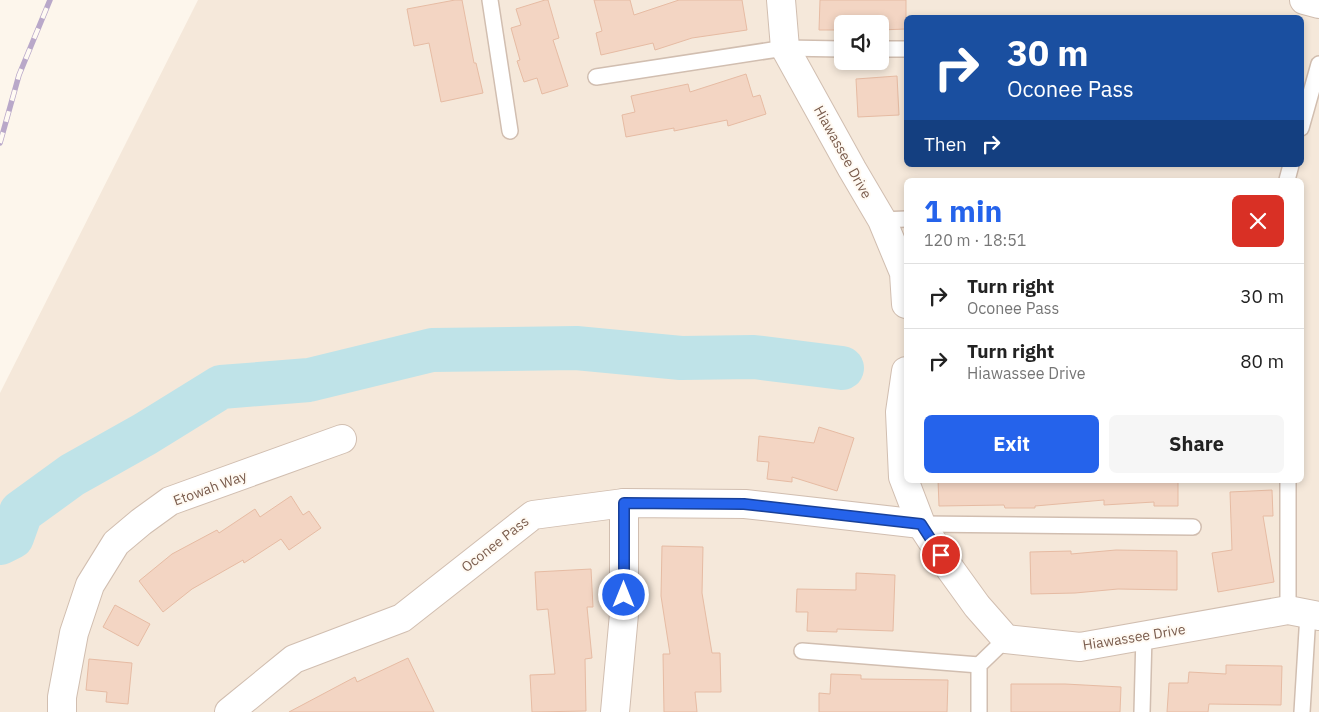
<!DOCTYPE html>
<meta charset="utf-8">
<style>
body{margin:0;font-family:"IBM Plex Sans",sans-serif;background:#f6f6f6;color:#222;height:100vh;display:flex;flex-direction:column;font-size:19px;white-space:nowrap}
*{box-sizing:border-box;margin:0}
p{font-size:16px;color:#767676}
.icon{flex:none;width:28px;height:28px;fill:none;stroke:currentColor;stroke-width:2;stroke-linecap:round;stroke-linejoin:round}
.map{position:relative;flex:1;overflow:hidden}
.details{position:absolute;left:904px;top:178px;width:400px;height:305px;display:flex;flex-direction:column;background:#fff;border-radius:8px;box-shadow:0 2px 8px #0003}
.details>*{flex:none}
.hud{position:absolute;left:904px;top:15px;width:400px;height:152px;border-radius:8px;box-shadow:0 2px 8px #0003;background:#1a4fa0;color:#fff;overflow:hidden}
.buttons{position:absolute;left:834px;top:15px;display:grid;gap:10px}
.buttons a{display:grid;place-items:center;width:55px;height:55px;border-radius:8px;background:#fff;box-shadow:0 2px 8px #0003;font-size:25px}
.pin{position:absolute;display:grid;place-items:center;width:42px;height:42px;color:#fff;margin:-21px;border:2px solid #fff;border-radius:50%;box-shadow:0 1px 5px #0007}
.me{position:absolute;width:55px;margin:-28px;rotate:0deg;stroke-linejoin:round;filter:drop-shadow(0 0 4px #0008)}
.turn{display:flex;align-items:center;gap:18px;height:105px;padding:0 20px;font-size:22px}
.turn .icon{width:65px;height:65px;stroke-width:2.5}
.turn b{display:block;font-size:35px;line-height:42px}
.then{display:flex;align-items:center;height:48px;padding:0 20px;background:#0003;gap:10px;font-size:19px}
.round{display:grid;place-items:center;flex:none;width:52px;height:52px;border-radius:8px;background:#f6f6f6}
.head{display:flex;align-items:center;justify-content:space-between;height:85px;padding:0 20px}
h1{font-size:30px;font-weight:700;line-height:38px;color:#2563eb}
.primary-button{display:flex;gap:10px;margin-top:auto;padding:10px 20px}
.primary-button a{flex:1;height:58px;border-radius:8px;background:#2563eb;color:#fff;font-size:20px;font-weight:700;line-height:58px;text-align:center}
.primary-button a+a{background:#f6f6f6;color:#222}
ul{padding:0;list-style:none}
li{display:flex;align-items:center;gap:15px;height:65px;padding:0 20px;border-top:1px solid #e0e0e0}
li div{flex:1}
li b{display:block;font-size:19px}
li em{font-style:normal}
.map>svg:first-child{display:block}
.residential{fill:#f5e8da;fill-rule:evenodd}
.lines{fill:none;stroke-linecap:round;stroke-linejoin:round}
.river{stroke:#bfe3e8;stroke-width:44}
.building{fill:#f3d5c3;stroke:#e6bba3}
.lane-casing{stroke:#d1beb0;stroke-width:18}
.street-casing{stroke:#d1beb0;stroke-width:30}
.lane{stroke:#fff;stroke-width:15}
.street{stroke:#fff;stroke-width:28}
.rail-casing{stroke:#b9a8c9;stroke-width:5.5}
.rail{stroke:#fffaf3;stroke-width:4;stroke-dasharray:11;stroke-linecap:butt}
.route-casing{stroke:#184099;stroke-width:12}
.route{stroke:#2563eb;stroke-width:9}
.labels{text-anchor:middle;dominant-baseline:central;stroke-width:4;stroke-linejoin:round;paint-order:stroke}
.street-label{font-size:14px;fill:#7a5c4d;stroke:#fffaf3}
</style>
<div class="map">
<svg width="1319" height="712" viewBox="0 0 1319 712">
<rect width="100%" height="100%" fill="#fdf6ec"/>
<path class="residential" d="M198,0H1319V712H0V393ZM906,18H1301V165H906ZM842,24H880V61H842ZM906,180H1301V480H906Z"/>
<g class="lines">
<path class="river" d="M0,543L12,537L21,512L72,475L145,434L221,387L309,380L432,350L576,348L681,358L754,357L842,368"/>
</g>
<g class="building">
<path d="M455,0H462L474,63H476L483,93L441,102L429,43L414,46L407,9Z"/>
<path d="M545,0H548L559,38L553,40L568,86L542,94L537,78L524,82L517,61L520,60L511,28L521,25L516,9Z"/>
<path d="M594,0H630L634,15L679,0H742L747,30L692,38L655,50L653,43L601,55L596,33L602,31Z"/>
<path d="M820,0H906V29L880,30V24H842V30H819Z"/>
<path d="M746,74L753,97L760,95L766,114L728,126L727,120L674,131V128L626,137L622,115L635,112L631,96L688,84L690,92Z"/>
<path d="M897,76L899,115L858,117L856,79Z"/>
<path d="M819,427L854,438L837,491L792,477V482L767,479L769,462L757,461L759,436L814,443Z"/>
<path d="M938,480H1178V506H1154V502L1104,505V500L1035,506V508H1005L1004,505L939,506Z"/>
<path d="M1272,490L1273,516H1263L1274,582L1218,592L1212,553L1232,550L1230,492Z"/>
<path d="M291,496L303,515L309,511L321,528L289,550L281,539L244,563L243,560L192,589L163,612L139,581L172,554L217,530L219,533L255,509L260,517Z"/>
<path d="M662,546L703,547L702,593L712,653H720L721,692H695L697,712H664L663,654H670L661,596Z"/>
<path d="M1116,550L1177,551V590L1118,589L1075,593L1031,594L1030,552L1071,551V554Z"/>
<path d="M591,569L593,607H587L592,658L585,659L586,711L532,712L530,675L555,674L548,609L537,610L535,572Z"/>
<path d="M856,573L895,575L893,631L837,629V632L807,631L808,612H796L797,589L856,590Z"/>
<path d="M115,605L150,624L138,646L103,627Z"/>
<path d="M408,658L434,712H289L355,677L357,682Z"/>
<path d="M89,659L132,663L128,704L106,702L107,692L86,690Z"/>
<path d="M1226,665L1282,666L1281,705L1209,704L1208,712H1167L1169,683H1188L1189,672L1226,674Z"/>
<path d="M831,674L861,675V679L948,680L947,712H819V693L830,694Z"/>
<path d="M1011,684H1065L1121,687L1120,712H1011Z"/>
</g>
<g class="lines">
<defs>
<g id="lane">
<path d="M490,0L510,131"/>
<path d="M880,49H906"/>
<path d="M596,77L785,48L842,49"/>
<path d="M1301,128L1319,64"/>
<path d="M1287,180L1291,165"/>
<path d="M882,220L906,219"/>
<path d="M1288,480V610"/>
<path d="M921,524L1193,527"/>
<path d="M802,651L979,665"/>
<path d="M979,712V665L1006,639"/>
<path d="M1142,712L1144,635"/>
<path d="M1302,712L1308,614"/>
</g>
<g id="street">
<path d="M781,0L785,48L852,169L882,220L904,273L906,304"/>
<path d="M1304,0L1319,4"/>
<path d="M906,371L900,412L903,477L921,524L951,570L977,606L1006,639L1080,647L1288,610L1319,616"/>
<path d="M62,712V697L74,633L90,585L116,543L141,522L170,501L342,439"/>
<path d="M229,712L294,659L402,618L533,515L624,503L745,504L921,524"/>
<path d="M615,712L624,614V503"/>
</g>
</defs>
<use href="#lane" class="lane-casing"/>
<use href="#street" class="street-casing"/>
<use href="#lane" class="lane"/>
<use href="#street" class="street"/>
<defs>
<path id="rail" d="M0,143L19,75L50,0"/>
</defs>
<use href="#rail" class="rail-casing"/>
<use href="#rail" class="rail"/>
</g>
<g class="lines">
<defs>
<path id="route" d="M624,595V503L744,504L921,524L941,555"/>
</defs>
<use href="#route" class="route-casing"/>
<use href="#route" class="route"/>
</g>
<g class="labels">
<g class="street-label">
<text transform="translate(843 152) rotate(61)">Hiawassee Drive</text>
<text transform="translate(210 488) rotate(-20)">Etowah Way</text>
<text transform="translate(495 544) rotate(-38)">Oconee Pass</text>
<text transform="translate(1134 637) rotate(-9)">Hiawassee Drive</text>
</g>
</g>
</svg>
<div class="buttons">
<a><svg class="icon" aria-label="sound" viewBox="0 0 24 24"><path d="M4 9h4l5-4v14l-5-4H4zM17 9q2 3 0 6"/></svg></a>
</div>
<div class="pin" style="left:941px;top:555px;background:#d93025"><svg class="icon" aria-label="arrive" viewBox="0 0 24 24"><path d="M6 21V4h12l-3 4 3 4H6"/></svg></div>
<svg class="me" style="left:624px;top:595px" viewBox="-20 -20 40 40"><circle r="17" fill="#2563eb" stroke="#fff" stroke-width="3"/><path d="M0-11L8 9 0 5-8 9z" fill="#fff"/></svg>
<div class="hud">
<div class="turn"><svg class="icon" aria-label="right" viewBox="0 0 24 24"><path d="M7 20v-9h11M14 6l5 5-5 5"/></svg><div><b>30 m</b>Oconee Pass</div></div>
<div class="then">Then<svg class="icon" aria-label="right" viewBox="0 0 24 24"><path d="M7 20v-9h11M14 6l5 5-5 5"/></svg></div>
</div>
<section class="details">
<div class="head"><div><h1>1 min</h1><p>120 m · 18:51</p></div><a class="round" style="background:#d93025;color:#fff"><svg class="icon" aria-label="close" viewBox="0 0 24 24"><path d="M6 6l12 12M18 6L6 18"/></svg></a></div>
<ul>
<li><svg class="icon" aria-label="right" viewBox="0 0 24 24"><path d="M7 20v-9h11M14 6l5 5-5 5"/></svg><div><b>Turn right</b><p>Oconee Pass</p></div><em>30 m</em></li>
<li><svg class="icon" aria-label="right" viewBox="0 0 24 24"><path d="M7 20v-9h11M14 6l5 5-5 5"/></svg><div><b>Turn right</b><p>Hiawassee Drive</p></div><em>80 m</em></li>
</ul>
<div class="primary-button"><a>Exit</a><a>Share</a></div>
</section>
</div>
